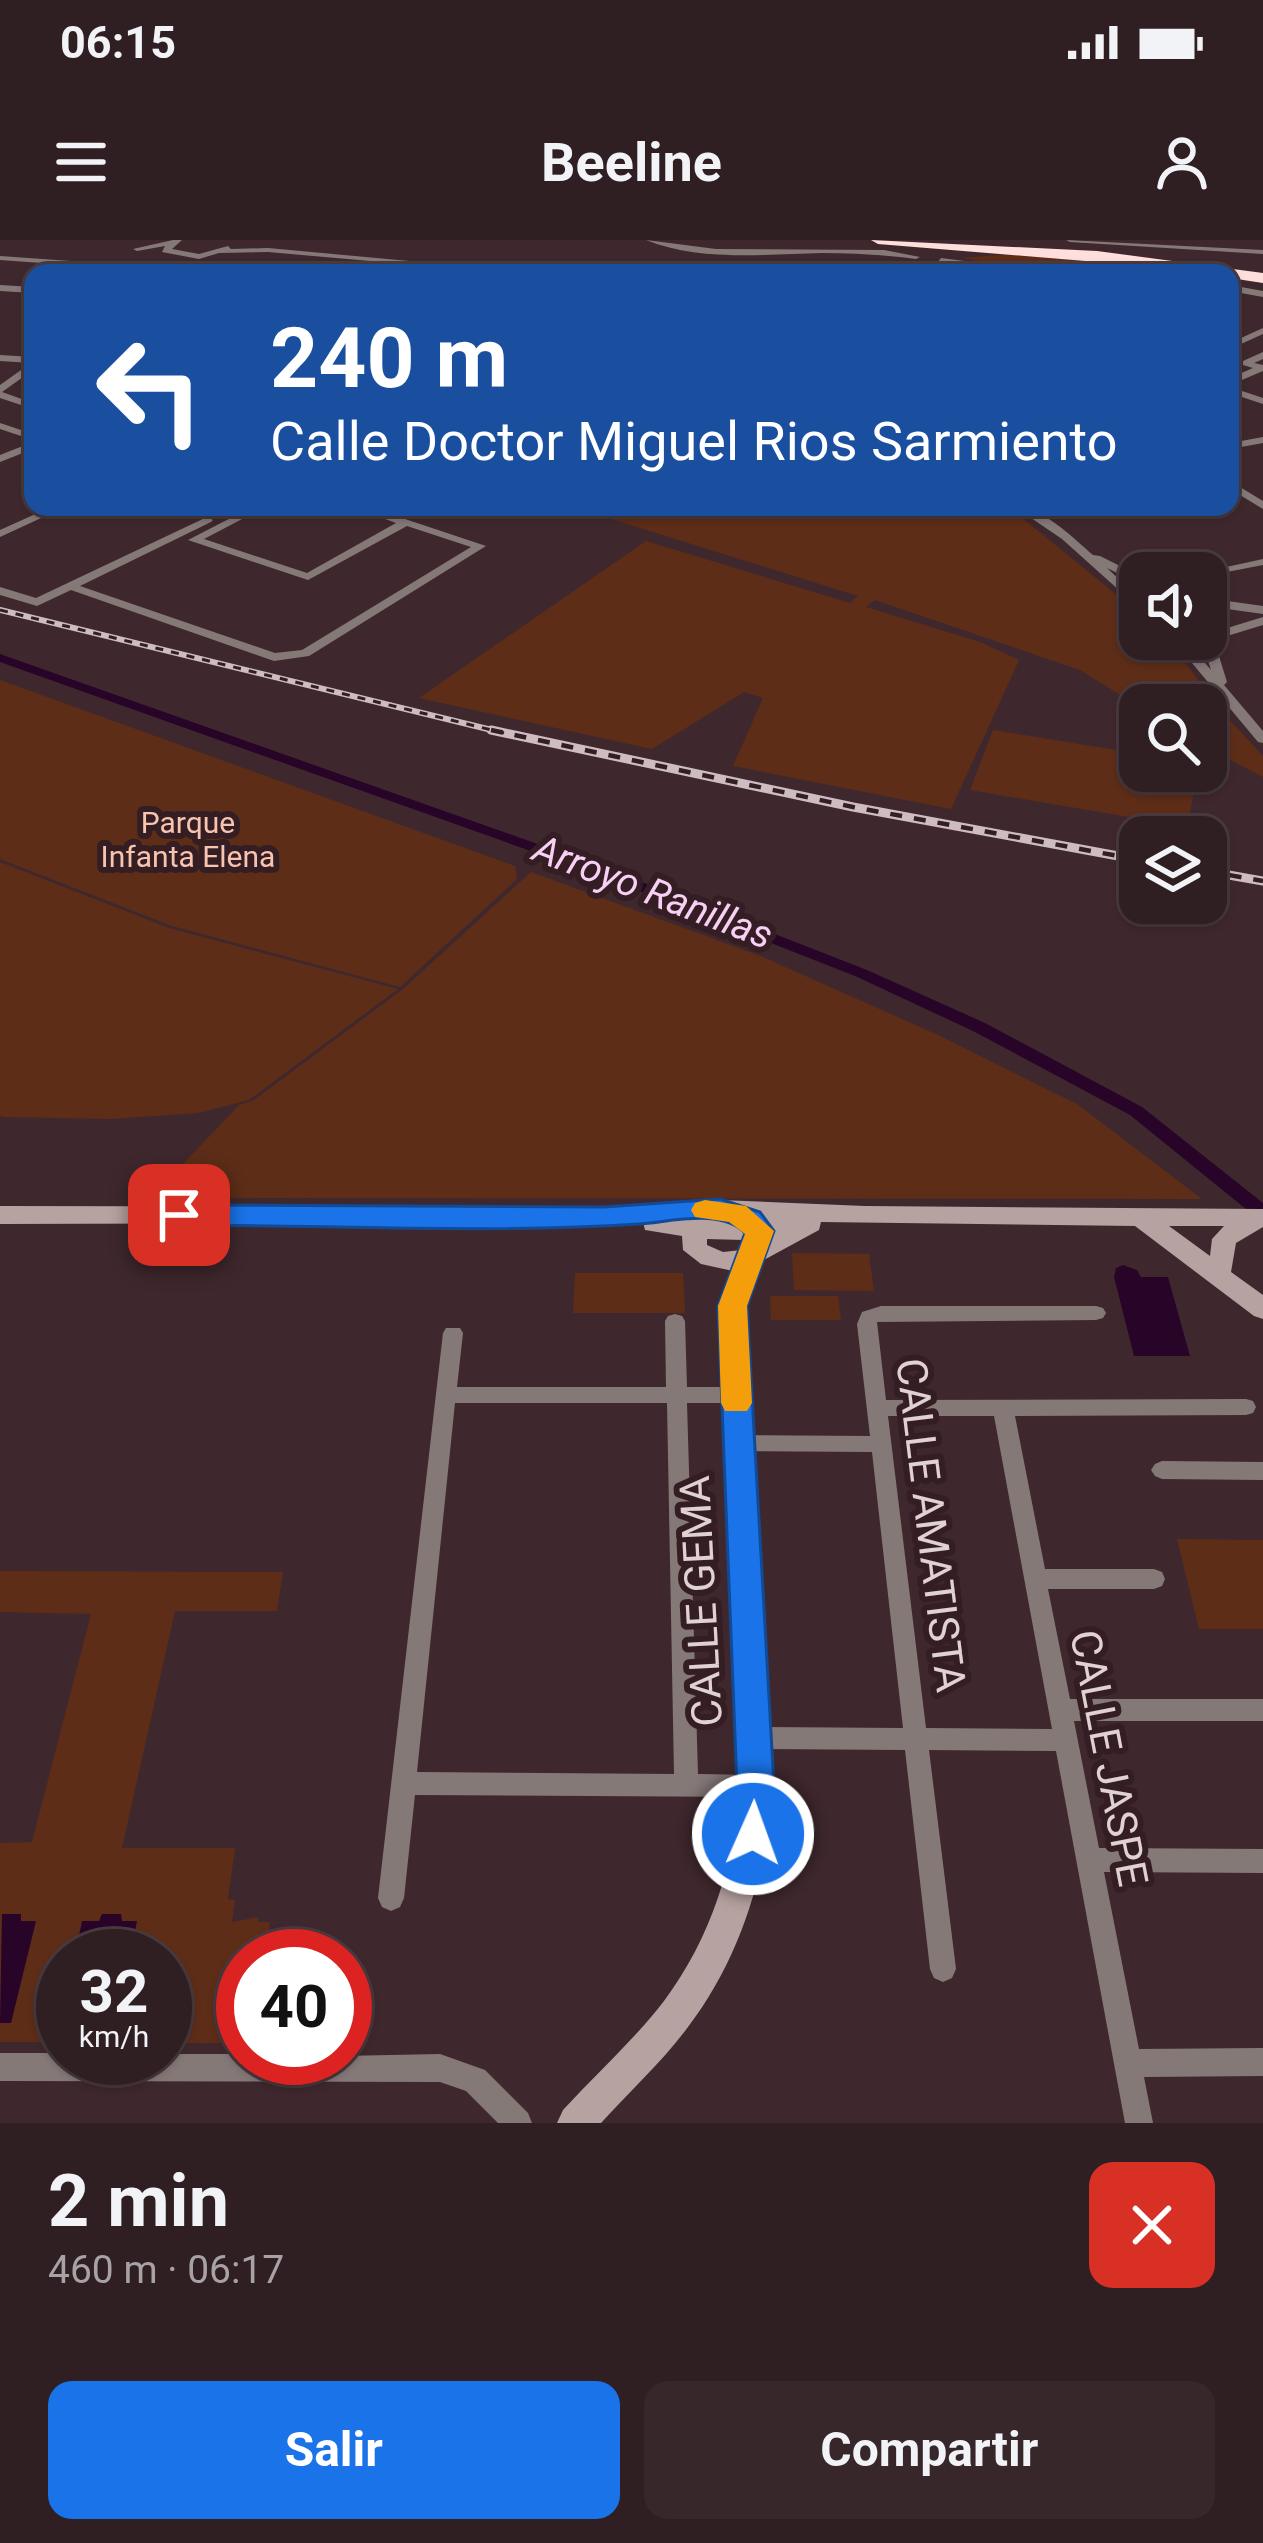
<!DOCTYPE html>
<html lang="es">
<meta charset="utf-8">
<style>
body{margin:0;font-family:Roboto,sans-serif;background:#37272a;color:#f1f3f6;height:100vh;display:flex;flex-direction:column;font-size:45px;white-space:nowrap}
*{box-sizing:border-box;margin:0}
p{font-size:39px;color:#a7a2a5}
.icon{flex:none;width:66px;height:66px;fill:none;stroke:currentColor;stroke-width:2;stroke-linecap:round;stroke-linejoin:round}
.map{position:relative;height:1883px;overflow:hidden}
.drawer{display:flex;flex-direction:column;background:#2f1e22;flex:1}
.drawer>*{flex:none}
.top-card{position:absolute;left:24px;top:24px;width:1215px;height:252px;border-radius:24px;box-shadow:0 3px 9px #0004,0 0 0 3px #4a3c40;background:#1a4fa0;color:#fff;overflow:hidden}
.controls{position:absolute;left:1119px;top:312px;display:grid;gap:24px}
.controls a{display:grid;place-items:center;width:108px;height:108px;border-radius:24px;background:#2f1e22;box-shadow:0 3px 9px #0004,0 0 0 3px #4a3c40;font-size:60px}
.speed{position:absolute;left:36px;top:1689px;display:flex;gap:24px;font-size:60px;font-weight:700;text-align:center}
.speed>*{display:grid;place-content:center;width:156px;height:156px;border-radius:50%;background:#2f1e22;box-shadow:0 3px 9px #0004,0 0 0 3px #4a3c40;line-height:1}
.speed small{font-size:30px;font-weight:400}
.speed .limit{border:18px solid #d22;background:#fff;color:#111}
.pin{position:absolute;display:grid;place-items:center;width:102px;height:102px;color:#fff;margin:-51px;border-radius:24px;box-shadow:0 6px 18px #0006}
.me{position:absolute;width:132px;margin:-66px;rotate:2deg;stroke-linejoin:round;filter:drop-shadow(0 0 9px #0008)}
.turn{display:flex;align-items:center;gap:42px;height:252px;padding:0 48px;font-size:54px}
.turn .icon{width:156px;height:156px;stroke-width:2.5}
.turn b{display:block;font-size:84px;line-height:102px}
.round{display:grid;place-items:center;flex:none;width:126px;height:126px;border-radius:24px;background:#37272a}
.overview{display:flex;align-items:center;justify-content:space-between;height:204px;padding:0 48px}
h1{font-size:72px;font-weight:700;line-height:90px}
.cta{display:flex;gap:24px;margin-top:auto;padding:24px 48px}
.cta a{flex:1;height:138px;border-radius:24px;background:#1a73e8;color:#fff;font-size:48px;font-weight:700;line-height:138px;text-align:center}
.cta a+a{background:#37272a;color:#f1f3f6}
.status{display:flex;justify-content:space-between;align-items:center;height:84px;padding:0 60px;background:#2f1e22;direction:ltr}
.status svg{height:33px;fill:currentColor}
header{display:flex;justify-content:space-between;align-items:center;height:156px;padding:0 48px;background:#2f1e22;font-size:54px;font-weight:700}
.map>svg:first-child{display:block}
.green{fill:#5d2d18}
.water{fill:#290429}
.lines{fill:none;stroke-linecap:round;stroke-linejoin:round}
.canal{fill:#290429;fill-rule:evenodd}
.street{fill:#857978;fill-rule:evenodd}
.secondary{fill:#b6a2a0;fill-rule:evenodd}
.highway{fill:#ffdfdc;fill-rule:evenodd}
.rail-far1-casing{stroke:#cdbdc0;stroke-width:6}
.rail-casing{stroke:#cdbdc0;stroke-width:9}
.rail-far1{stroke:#341e23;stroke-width:3;stroke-dasharray:8;stroke-linecap:butt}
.rail{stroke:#341e23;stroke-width:4.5;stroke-dasharray:12;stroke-linecap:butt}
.route{fill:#1a73e8;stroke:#114b97;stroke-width:3}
.slow{fill:#f59e0b}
.labels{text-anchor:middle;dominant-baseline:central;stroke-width:12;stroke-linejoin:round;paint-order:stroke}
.far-park-label{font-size:30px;fill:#f9c4af;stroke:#341e23}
.water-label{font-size:39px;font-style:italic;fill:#f8d0f6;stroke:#341e23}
.near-street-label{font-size:42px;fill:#e0d1d3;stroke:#341e23}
</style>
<div class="status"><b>06:15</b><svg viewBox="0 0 49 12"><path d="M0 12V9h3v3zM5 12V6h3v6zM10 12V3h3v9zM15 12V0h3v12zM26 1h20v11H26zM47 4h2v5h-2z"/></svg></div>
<header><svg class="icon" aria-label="menu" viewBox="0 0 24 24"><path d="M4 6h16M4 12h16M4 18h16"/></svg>Beeline<svg class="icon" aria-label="person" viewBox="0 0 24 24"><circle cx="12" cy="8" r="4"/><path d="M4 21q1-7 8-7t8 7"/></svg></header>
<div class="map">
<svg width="1263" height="1883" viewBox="0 0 1263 1883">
<rect width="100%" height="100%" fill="#3f282d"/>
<g class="green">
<path d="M1012,14L1201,33L1156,29L1154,33H1050L961,18Z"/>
<path d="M573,267H1009L1140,374V399H1167L1223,473L1263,516V537L1206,507V465L1140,467L1080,430L875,360L866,367L980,402L1019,420L951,569L733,526L763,458L744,452L652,509L419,458L646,301L850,363L858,356Z"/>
<path d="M0,440L515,626L517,639L400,747L172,686L0,619Z"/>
<path d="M993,490L1140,514V531H1198L1187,587L970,550Z"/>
<path d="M0,622L169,688L398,749L249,860L198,873L111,879L4,877L0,876Z"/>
<path d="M531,632L763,717L938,795L1077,864L1202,959L151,958L239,865L254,860L403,749Z"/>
<path d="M792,1013L869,1014L874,1051L794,1050Z"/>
<path d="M575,1033H683L685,1073H573Z"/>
<path d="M770,1056H838L841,1080H771Z"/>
<path d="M1177,1299L1263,1300V1389H1199Z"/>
<path d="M0,1331L283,1332L277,1371H175L122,1608H235L228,1659L235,1660L232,1682L258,1677V1682H270L267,1716H243V1803H165V1716H63V1802H0V1603L32,1602L91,1374L0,1372Z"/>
</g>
<g class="water">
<path d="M1123,1025L1137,1030L1141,1037H1168L1190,1116H1134L1114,1037L1116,1028Z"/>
<path d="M2,1674H21V1681H36L11,1783H0Z"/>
<path d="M102,1674H121L122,1681H137L130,1716H75L82,1681H99Z"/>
</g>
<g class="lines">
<path class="canal" d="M0,414L611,630L867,730L985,783L1142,867L1263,963V979L1257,978L1130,875L973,791L855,736L601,636L0,422Z"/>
<g class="street">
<path d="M173,0H182L172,9L199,14L228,6L231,9L268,8L539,33H506L268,12L219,13L199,19L162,12L165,6L137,11L133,9Z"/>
<path d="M646,0L716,9L884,10L920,17L916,19C885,15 854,13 822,13C765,14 700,22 646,0Z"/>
<path d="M1066,0L1263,10V14L1070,2Z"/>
<path d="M0,16L85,22L100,30L88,33L90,30L83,26L0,20Z"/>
<path d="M941,18L1036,30L1040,33H1018L938,22Z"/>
<path d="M0,45L33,47V53L0,51Z"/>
<path d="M1230,45L1263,51V57L1230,51Z"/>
<path d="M1263,88V94L1230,109V103Z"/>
<path d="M1263,112V119L1254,123L1263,125V131L1230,145V138L1253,128L1243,125V121Z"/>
<path d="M0,115L33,117V130L2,152L33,163V169L0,158V145L31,123L0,121Z"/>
<path d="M1230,147L1263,158V164L1230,153Z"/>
<path d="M0,183L33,194V200L0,189Z"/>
<path d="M1263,197V203L1230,209V203Z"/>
<path d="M33,202V209L0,222V215Z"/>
<path d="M1230,241L1263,261V269L1230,249Z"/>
<path d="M51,267H65L0,297V290Z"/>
<path d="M252,267H265L204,299L307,333L396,283L353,267H369L486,306L309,416L274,421L71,350L37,366L0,355V347L36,358L207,277L213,280L211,282L80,346L275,413L302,410L471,307L407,286L308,340L188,300Z"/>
<path d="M1015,267C1043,267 1072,297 1093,315L1100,316L1140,336V344L1107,328L1140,359V369L1062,299Z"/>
<path d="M1263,319V325L1206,336V333H1199Z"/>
<path d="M1206,358L1263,366V374L1206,366Z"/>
<path d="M1263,377V385L1214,400L1227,442L1224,445L1263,491V503L1258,502L1172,399H1185L1211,430L1201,399H1206V390L1211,393Z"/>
<path d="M881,1066H1096L1103,1068L1106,1073L1103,1078L1096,1080L877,1082L886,1160L1246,1159L1253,1161L1256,1167L1253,1173L1246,1175L1015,1176L1045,1329H1154L1162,1332L1165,1339L1162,1346L1154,1349H1048L1070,1459H1263V1481H1074L1099,1608L1263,1609V1633L1104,1632L1139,1809L1263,1808V1836L1144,1837L1153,1883H1125L1056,1511L929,1510L956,1729L952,1738L943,1742L934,1738L930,1729L905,1510L753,1509L745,1506L741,1498L745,1490L753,1487L903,1488L872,1212L739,1211L732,1209L729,1203L732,1197L739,1195L870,1196L857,1084L862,1072ZM888,1176H994L1052,1489L926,1488Z"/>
<path d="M675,1074L682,1076L685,1081L687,1147H736L743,1149L746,1155L743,1161L736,1163H687L698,1534L755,1535L764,1538L767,1546L764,1554L755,1557L415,1555L404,1658L400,1667L391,1671L382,1667L378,1658L443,1093L446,1088H460L463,1093L457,1147H666L665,1081L668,1076ZM455,1163H667L674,1534L417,1532Z"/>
<path d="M1162,1221L1263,1222V1240L1162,1239L1155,1236L1151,1230L1155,1224Z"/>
<path d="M0,1813H63V1818H165V1814H243V1818L440,1814L485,1830L528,1873L532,1883H498L466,1851L440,1842L0,1841Z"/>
</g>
<path class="secondary" d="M720,960L865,966L1263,969V987L1236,1003L1231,1032L1263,1055V1079L1254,1076L1135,986L821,982L819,990L762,1021L745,1067L771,1546C768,1630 740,1719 688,1787C663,1821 630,1851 601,1883H557L563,1870C596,1834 634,1800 664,1761C711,1698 735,1623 739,1546L719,1067L733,1031L701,1024L683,1010L682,996L645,990L643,982L0,984V966L605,967ZM1169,986H1224L1212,999L1210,1016ZM707,999L744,1000L741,1010L723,1012L707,1005Z"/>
<path class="highway" d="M871,0L1097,11L1263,33V43L1230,38V33L878,4Z"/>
<defs>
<path id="rail-far1" d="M0,370L504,493"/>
<g id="rail">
<path d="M491,490L853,567L1140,620"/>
<path d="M1206,631L1263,641"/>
</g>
</defs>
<use href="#rail-far1" class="rail-far1-casing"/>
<use href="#rail" class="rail-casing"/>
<use href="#rail-far1" class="rail-far1"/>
<use href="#rail" class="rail"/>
</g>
<path class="route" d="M720,959L760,972L774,991L747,1066L774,1546L772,1594L766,1607L753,1613L739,1607L734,1594L737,1546L718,1066L745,993C722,968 670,982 639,984C487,994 331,985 179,985L165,975L179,965L604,967Z"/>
<path class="slow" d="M705,960L746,966L774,991L747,1066L752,1163L747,1171H725L721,1163L718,1066L745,994L729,982L695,977L691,970L695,963Z"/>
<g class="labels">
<g class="far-park-label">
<text x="188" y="582">Parque<tspan x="188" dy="34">Infanta Elena</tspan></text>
</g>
<g class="water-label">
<text transform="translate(653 652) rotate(21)">Arroyo Ranillas</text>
</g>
<g class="near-street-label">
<text transform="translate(931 1285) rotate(83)">CALLE AMATISTA</text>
<text transform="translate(701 1361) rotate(-93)">CALLE GEMA</text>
<text transform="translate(1109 1518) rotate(79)">CALLE JASPE</text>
</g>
</g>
</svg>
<div class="controls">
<a><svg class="icon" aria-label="sound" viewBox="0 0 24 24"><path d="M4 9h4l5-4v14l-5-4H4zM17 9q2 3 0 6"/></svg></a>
<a><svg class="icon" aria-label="search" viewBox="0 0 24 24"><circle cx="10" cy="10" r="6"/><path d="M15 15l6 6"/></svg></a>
<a><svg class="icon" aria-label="layers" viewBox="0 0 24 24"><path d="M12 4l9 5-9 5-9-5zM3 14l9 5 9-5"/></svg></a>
</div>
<div class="speed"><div>32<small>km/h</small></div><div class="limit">40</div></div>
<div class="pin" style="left:179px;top:975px;background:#d93025"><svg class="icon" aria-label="arrive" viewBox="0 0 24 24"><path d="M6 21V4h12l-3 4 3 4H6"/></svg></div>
<svg class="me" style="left:753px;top:1594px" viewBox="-20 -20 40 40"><circle r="17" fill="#1a73e8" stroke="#fff" stroke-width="3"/><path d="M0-11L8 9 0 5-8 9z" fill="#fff"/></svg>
<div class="top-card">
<div class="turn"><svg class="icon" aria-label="left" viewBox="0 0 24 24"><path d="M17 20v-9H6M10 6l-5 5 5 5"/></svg><div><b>240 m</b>Calle Doctor Miguel Rios Sarmiento</div></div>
</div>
</div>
<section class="drawer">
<div class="overview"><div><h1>2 min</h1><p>460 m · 06:17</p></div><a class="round" style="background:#d93025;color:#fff"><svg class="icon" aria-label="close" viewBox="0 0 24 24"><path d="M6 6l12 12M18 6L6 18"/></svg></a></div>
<div class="cta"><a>Salir</a><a>Compartir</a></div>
</section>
